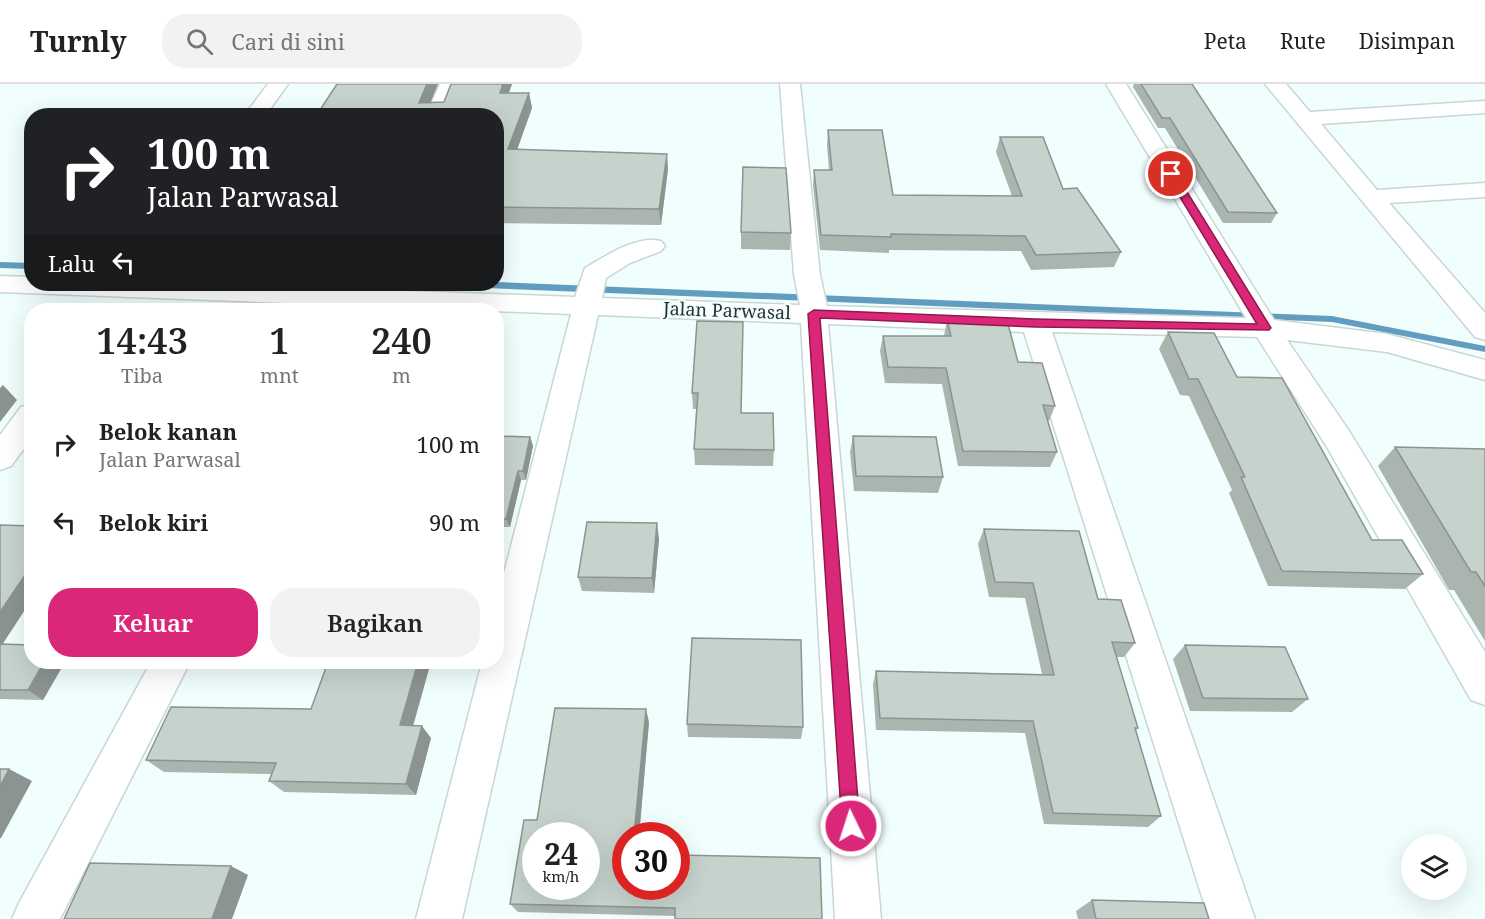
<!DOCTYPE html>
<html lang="id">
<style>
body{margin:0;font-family:"Noto Serif",serif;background:#f2f2f2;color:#222;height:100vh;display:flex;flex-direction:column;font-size:22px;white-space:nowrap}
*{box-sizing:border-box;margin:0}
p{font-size:20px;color:#767676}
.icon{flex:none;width:33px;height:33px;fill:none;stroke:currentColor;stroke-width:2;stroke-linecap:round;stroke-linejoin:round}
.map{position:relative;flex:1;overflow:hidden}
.drawer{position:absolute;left:24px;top:219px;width:480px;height:366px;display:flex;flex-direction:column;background:#fff;border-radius:24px;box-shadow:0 6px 24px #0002}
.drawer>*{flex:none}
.guide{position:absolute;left:24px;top:24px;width:480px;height:183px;border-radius:24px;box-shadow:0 6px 24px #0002;background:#202124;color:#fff;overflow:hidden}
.fabs{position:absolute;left:1401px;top:750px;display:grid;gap:12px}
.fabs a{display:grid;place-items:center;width:66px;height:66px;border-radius:50%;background:#fff;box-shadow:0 6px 24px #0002;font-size:30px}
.speed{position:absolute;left:522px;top:738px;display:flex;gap:12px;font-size:30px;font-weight:700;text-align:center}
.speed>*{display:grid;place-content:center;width:78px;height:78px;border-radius:50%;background:#fff;box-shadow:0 6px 24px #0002;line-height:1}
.speed small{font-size:15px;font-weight:400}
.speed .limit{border:9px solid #d22;background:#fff;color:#111}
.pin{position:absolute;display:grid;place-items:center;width:51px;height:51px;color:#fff;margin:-26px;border:3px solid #fff;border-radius:50%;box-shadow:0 2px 6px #0007}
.me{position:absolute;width:66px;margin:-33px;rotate:356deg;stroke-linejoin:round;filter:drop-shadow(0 0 4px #0008)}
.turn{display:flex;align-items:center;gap:21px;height:126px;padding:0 24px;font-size:27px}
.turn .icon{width:78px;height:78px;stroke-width:2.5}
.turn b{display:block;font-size:42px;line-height:51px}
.then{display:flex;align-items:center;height:57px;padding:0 24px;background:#0003;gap:12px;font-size:22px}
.eta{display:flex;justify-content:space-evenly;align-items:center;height:102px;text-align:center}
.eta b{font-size:36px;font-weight:600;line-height:42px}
.action{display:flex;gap:12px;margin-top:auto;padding:12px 24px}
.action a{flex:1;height:69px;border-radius:24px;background:#db2777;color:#fff;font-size:24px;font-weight:600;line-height:69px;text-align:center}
.action a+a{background:#f2f2f2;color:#222}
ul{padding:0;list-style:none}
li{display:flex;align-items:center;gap:18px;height:78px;padding:0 24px}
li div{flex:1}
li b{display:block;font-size:22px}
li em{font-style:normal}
header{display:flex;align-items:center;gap:36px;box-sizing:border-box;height:84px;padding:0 30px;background:#fff;border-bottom:2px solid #e0e0e0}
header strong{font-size:28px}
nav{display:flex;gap:33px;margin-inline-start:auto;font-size:21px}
.search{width:420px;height:54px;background:#f2f2f2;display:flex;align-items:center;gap:15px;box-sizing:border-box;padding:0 21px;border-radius:24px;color:#767676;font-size:22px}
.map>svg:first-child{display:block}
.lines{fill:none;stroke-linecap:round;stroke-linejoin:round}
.stream{fill:#629dbf;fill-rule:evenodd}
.minor-casing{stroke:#c8d6d5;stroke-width:3}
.minor{fill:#fff;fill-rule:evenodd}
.wall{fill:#aab5b0}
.shaded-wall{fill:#8b9490}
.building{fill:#c6d3cd;stroke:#8b9490;stroke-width:1.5;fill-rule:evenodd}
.route{fill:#db2777;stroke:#8e194d;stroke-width:1.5}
.labels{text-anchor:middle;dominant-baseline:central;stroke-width:4.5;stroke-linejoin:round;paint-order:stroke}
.street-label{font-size:18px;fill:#2b3030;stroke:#f0fefd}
</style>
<header>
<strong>Turnly</strong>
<div class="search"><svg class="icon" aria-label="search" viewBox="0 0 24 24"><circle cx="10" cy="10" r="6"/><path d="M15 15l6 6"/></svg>Cari di sini</div>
<nav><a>Peta</a><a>Rute</a><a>Disimpan</a></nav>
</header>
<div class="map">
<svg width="1485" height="835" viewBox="0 0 1485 835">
<rect width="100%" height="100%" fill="#f0fefd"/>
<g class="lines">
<g class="stream">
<path d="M0,178L32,179V185L0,184Z"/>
<path d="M496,198L1332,232L1485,262V268L1332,238L461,203L456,200Z"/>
</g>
<defs>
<g id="minor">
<path d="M268,0H288L265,32H244Z"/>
<path d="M440,0H460L446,32H425Z"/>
<path d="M780,0H800L820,191L827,222L1246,234L1106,0H1126L1274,236L1387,250L1485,276V296L1387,268L1287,256L1349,347L1485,568V621L1471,616L1327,363L1257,253L1052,248L1255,835H1209L1024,248L828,240L881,835H835L801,239L598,231L462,835H416L482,578H496V520L571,230L0,208V192L32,193V200H209L575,213L585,184C606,172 636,151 661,157L665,162L661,167L630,179L606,194L602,214L800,221L794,191Z"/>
<path d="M1265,0H1286L1310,28L1485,17V29L1321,40L1377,106L1485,99V113L1389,119L1485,229V256L1475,253Z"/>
<path d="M32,320V354L11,382L0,386V351L21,323Z"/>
<path d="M151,578H190L60,835H12L19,819Z"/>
</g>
</defs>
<use href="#minor" class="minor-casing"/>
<use href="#minor" class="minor"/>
</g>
<g class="wall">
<path d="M337,0H438L430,18H444L451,0H512L509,9H529L532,24L517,65L668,85L661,141L496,139V32Z"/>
<path d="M1134,0H1192L1277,129L1271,139H1223L1165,44H1158L1133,3Z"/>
<path d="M828,46L893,111L1012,112L996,68L1000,53L1063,105L1121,168L1114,183L1031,186L1021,167L889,166V169L820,166L813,101L814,86H829L827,61Z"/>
<path d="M741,148L791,149L790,166L741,165Z"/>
<path d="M947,236L1018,278L1055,322L1049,337H1047L1057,368L1050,383L958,382L942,300L885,299L880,267L883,252H944Z"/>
<path d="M697,237L741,329L774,366L773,382L695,381L694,365L696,325H693L692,309Z"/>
<path d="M1168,248L1237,293L1372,456L1423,490L1405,505L1268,502L1229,409L1232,406L1189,312L1180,311L1159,265Z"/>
<path d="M496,352L530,353L533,362L526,396H521L510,443H496Z"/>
<path d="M853,352L943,393L938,409L854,407L850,368Z"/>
<path d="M1395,363L1485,365V557L1454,506H1449L1378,382Z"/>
<path d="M0,441L32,442V515L2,560L32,578H65L43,616L0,615Z"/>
<path d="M984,445L1098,515L1135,559L1124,573H1116L1138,644L1136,646L1161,732L1148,743L1044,740L1025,649L876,646L873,600L876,587L1042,590L1025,514L989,513L978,460Z"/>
<path d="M659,455L654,509L582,507L578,493Z"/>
<path d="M1185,561L1308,615L1292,628L1190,627L1173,575Z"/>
<path d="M649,638L639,752H626V802H676L675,832L518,828L510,820L537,736Z"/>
<path d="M687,640L803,643L801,655L688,653Z"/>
<path d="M413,641L431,654L416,711L284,708L269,697L272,690L164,688L146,676Z"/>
<path d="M1092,816L1209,835H1078L1076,827Z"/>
</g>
<g class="shaded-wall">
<path d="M427,0H438L425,32L419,19Z"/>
<path d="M503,0H512L503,24L500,9Z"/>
<path d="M529,9L532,24L512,80L508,65Z"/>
<path d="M667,70L668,85L661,141L659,125Z"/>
<path d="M201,222L204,226H198Z"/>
<path d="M3,301L17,316L0,338V304Z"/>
<path d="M530,353L533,362L526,396L523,387Z"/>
<path d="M518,387L521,396L510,443L506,435Z"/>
<path d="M657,439L659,455L654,509L652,494Z"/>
<path d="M27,488L32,491V515L0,564V528Z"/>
<path d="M44,578H65L43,616L28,606Z"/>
<path d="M418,578H431L410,653L400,641Z"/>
<path d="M646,625L649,638L639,752H634Z"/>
<path d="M422,642L431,654L416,711L406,700Z"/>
<path d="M9,685L32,697L1,754H0V702Z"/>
<path d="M231,782L248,791L232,835H212Z"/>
</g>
<g class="building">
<path d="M337,0H427L419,19L444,18L451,0H503L500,9H529L508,65L667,70L659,125L496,123V32H316Z"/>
<path d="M1141,0H1192L1277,129L1228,128L1170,34H1162Z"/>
<path d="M828,46H882L893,111L1022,112L1000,53H1043L1063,105L1077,104L1121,168L1036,171L1025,152L891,150V153L821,151L814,86H832Z"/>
<path d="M743,83L786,84L791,149L741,148Z"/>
<path d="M163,221L201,222L198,226H160Z"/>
<path d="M352,223L420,224L419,226H350Z"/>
<path d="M947,236H1007L1018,278L1042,279L1055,322L1043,321L1057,368L963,367L946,284L888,283L883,252H951Z"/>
<path d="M697,237L743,238L741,329H773L774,366L694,365L698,309H692Z"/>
<path d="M1168,248L1214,249L1237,293L1282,294L1372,456H1402L1423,490L1282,487L1241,393H1245L1198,295H1189Z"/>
<path d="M496,352L530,353L523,387H518L506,435H496Z"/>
<path d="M853,352L936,353L943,393L856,392Z"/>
<path d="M1395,363L1485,365V502L1476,488H1471Z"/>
<path d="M587,438L657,439L652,494L578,493Z"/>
<path d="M0,441L32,442V488H27L0,528Z"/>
<path d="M984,445L1079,447L1098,515L1121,516L1135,559L1112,558L1138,644H1135L1161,732L1053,729L1033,637L880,634L876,587L1054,591L1033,499L995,498Z"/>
<path d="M692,554L801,556L803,643L687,640Z"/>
<path d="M0,560L32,561V578H44L28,606H0Z"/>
<path d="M1185,561L1285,563L1308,615L1203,614Z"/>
<path d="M328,578H418L400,641L422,642L406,700L269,697L276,679L146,676L171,623L311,625Z"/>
<path d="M555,624L646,625L634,752H626V802H676V771L820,774L822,835H675V824L510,820L524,736H537ZM536,752H586V802H536Z"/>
<path d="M0,685H9L0,702Z"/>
<path d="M90,779L231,782L212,835H64Z"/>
<path d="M1092,816L1204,819L1209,835H1096Z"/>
</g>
<path class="route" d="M1171,87L1176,90L1271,244L1269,246L1035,243L820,234L860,742L857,748L851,751L845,748L842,742L808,230L814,226L1035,235L1257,240L1166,90Z"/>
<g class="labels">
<g class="street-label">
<text transform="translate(727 226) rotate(2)">Jalan Parwasal</text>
</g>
</g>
</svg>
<div class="fabs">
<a><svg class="icon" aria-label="layers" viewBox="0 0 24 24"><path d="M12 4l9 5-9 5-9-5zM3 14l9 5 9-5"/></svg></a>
</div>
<div class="speed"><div>24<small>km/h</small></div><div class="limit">30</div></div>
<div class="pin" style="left:1171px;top:90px;background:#d93025"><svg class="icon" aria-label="arrive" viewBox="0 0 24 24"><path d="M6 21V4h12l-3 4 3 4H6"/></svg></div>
<svg class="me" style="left:851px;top:742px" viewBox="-20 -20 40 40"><circle r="17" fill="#db2777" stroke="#fff" stroke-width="3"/><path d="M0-11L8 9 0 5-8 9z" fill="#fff"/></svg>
<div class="guide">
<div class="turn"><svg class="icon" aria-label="right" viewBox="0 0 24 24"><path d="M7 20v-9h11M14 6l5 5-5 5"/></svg><div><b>100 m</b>Jalan Parwasal</div></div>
<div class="then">Lalu<svg class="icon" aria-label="left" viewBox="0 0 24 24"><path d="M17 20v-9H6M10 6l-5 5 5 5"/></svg></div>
</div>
<section class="drawer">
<div class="eta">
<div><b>14:43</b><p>Tiba</p></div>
<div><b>1</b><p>mnt</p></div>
<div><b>240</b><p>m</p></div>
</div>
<ul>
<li><svg class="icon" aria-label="right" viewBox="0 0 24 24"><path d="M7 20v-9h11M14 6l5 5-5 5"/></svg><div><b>Belok kanan</b><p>Jalan Parwasal</p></div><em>100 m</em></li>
<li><svg class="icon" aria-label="left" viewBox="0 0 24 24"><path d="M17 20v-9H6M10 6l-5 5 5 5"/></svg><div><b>Belok kiri</b></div><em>90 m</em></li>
</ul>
<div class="action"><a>Keluar</a><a>Bagikan</a></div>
</section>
</div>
